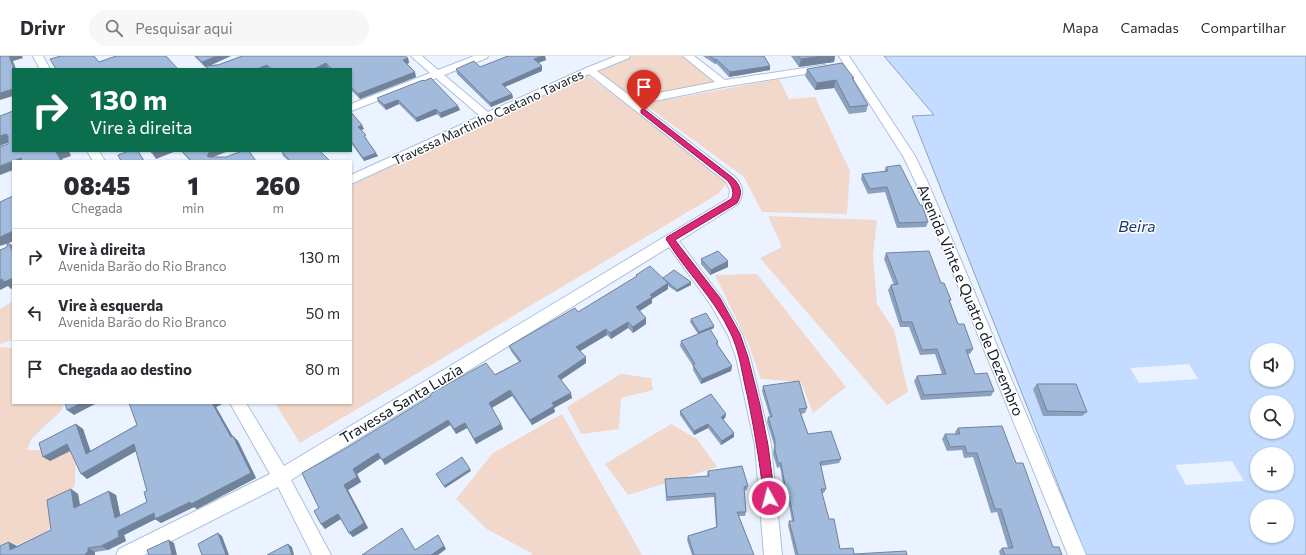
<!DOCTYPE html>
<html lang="pt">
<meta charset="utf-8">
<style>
body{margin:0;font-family:Commissioner,sans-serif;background:#f7f7f7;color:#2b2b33;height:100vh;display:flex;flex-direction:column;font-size:15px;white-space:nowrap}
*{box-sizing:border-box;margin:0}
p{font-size:13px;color:#7c7c81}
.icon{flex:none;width:22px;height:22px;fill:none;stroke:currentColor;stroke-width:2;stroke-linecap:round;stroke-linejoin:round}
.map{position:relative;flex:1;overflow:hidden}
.sheet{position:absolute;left:12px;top:104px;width:340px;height:244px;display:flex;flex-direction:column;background:#fff;border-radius:0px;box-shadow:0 1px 3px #0004}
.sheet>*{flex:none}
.guide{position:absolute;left:12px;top:12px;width:340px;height:84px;border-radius:0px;box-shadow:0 1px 3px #0004;background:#0b6e4f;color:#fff;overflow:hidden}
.controls{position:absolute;left:1250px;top:287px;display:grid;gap:8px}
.controls a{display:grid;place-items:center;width:44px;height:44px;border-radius:50%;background:#fff;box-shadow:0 1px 3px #0004;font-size:20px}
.pin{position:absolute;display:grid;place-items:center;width:34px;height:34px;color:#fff;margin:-41px -17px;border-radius:50% 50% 50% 0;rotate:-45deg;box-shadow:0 0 4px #0007}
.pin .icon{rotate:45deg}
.me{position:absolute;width:44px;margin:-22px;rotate:353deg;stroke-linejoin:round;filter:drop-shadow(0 0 3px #0008)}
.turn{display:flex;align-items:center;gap:14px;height:84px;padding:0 12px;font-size:18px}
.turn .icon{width:52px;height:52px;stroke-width:2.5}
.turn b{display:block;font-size:28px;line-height:34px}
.eta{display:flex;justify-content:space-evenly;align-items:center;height:68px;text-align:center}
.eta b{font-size:24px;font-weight:800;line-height:28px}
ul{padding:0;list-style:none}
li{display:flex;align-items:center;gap:12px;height:56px;padding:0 12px;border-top:1px solid #e1e1e2}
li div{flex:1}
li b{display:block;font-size:15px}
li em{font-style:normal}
header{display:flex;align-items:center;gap:24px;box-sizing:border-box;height:56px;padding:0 20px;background:#fff;border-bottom:1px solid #e1e1e2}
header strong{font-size:19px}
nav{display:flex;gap:22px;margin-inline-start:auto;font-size:14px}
.search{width:280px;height:36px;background:#f7f7f7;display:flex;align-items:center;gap:10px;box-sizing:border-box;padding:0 14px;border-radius:22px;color:#7c7c81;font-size:15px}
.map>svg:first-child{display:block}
.green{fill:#f2d8cb}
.water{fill:#c3dcff;stroke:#8ea2bd;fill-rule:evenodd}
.pier{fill:#eaf3ff}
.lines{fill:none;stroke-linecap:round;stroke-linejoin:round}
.street-casing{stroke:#acc0dc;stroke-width:2}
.street{fill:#fff;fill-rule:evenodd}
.wall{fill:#8ba1bd}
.shaded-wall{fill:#71839a}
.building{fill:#a2bbdc;stroke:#71839a}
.route{fill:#db2777;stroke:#8e194d}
.labels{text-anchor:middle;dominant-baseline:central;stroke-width:3;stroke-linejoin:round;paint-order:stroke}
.far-street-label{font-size:13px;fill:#111922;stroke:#fff}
.street-label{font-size:15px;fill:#111922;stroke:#fff}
.water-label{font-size:16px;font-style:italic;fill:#1a3b66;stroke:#fff}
</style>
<header>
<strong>Drivr</strong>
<div class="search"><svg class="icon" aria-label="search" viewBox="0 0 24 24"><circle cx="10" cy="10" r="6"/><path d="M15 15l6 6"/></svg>Pesquisar aqui</div>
<nav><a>Mapa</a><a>Camadas</a><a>Compartilhar</a></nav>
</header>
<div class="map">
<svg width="1306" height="499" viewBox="0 0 1306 499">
<rect width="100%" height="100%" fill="#eaf3ff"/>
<g class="green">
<path d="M631,0H684L719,27L633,44L594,14Z"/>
<path d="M586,18L722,121L726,128L718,138L300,387L275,347H351V129Z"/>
<path d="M779,23L789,43L815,41L850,115L847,158L762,156L744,121L644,48Z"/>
<path d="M768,160L877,164L873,200L877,248L894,274L908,336L887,349L760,202L782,191Z"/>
<path d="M757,218L846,331L813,357L801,326L761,323L748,287L715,219Z"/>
<path d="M13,245V284L0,288V253Z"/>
<path d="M0,291L13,292V347H65L61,355L32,382L27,394L76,395L75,429L47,477L0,495Z"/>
<path d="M621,318L651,322L653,334L621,342L619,373L581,378L567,351Z"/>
<path d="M562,358L642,499H532L531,497L487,473L456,443L493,397Z"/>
<path d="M671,368L697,383L717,411L628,439L605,408Z"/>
</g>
<path class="water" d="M884,0H1306V499H1086L912,60L934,59ZM1257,294H1287V324H1257ZM1257,346H1287V376H1257ZM1257,398H1287V428H1257ZM1257,450H1287V480H1257Z"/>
<g class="pier">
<path d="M1189,308L1198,323L1139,327L1130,312Z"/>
<path d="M1232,405L1244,425L1186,429L1175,409Z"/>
</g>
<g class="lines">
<defs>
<g id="street">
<path d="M33,0H43L50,13H40Z"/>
<path d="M411,0H422L438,14L474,0H488L487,2L444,19L488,56L586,12L616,0H630L629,2L597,15L633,42L715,26L683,0H694L725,24L824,9L828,10L829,12L824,15L723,31L640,48L734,120C743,129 745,137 738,148L679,185L721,241L742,278L750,301L771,389L782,499H764L755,389L736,301L728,279L711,249L669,191L291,424L331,499H312L278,431L144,499H116L119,493L270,418L230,347H246L284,410L729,142L730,134L726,126L589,18L351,128V119L480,60L436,22L351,55V48L430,17Z"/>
<path d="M839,0H849L915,100L928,127L1086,499H1068L916,127L903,100Z"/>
<path d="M87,95H99L105,105H93Z"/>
</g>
</defs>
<use href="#street" class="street-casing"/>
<use href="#street" class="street"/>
</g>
<g class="wall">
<path d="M194,0H231L210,9L408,2L409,7L407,8L416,21L360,43L351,34V13H329L328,12L326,13H207L206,11H205Z"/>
<path d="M508,0H545L546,4L538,7L542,10V15L505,31L512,38L513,42L491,51L457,18L456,13L480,11Z"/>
<path d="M703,0H764L770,14L729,21L716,7L715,8Z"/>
<path d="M791,0H835L834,6L799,11Z"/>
<path d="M807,13L854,22L853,24L868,49L866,56L849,58L834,32L815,34L805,20Z"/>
<path d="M377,42L458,50L460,54L441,62L437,58L417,66L399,48L386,54L378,46Z"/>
<path d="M351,56L364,73L360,74L367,83H366L378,100L364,105L351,87Z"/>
<path d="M181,95H228L213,101L256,105H190Z"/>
<path d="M282,96H321L330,105H289L283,100Z"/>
<path d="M886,111L928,166L926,171L897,172L885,136L868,138L861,123L862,118L884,116Z"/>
<path d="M886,197L941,227L951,244L950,245L958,268L973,293L970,298H968L975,318L994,335L991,340L921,344L914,325L917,320L942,318L935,298L920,299L909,271H900L888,234L891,229H894L884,203Z"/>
<path d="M701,203L728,211L710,219L701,208Z"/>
<path d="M636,219L663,222L691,229L677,236L668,230V233L652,243V247L640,255L646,262V268L633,277L628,272L611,283L607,279L580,295L586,307L561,324L572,342L554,352L555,356L532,369L512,340L492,352L501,368L503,373L476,388L467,372L456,378L450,369L385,409L381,402L357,418L361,426L348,434L368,472L353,481L349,477L341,463L325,473L321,468L319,452L302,417L519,306L511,295L509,290L578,256L636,221Z"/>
<path d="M691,263L714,272L710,274L718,286V289L732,310L731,315L701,328L693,314V310L680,290L681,285L698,278L690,266Z"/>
<path d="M1037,328L1087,356L1082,360H1043L1033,333Z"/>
<path d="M763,330L807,352L805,357L801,358L808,378L841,403L839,407L821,410L826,433L824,437H822L829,463L840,493L854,498L907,499H795L788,469L789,465H792L787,439H785L780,411L777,412L773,398L774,389L767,366L768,361H770L762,335Z"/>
<path d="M129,347H222V348L216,351L232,380H233L238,385L256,422L197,453L194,451L161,467L155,463L124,479L126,485L108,494L95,496V499H0L17,490L51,474L71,433L78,438L80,449L116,439L120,460L147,446V435L136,395L87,423L70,395L50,405L76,368L83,373L90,395L137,369Z"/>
<path d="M680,355L726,358L725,362L723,363L734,377V381L721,389L708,372L694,379L680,359Z"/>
<path d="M958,372L1016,407L1053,491L1062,499H1000L999,495L1002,492H1008L997,456L991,457L973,401L964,402L962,394L947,395L942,383L945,378H956L955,376Z"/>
<path d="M708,415L748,430L747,434L744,435L746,456L745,460H739L754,499H692L687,484L688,480L716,471L714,441L666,445L665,423L707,420Z"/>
</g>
<g class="shaded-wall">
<path d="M9,0H22L23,2L13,5L16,13H14Z"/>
<path d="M217,0H231L207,11L205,10L206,11H205L202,6Z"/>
<path d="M543,0H545L546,4L535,8L534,3Z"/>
<path d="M822,0H835L834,6L799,11L801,3Z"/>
<path d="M408,2L409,7L404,9L403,4Z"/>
<path d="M716,3V7L715,8V4Z"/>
<path d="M326,7L328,12L326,13H314Z"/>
<path d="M267,9L268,13H257Z"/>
<path d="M542,10V15L502,32V28Z"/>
<path d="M770,10V14L729,21L730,16Z"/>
<path d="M415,16L416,21L360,43L358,38Z"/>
<path d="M836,24L834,32L815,34L817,27Z"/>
<path d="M13,33V40L0,44V37Z"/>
<path d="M512,38L513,42L491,51L490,47Z"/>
<path d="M398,44L399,48L386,54L384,49Z"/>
<path d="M458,50L460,54L441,62L440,57Z"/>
<path d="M436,53L437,58L417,66L416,62Z"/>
<path d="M362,69L364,73L359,75L358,71Z"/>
<path d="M6,78L12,85L0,90V80Z"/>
<path d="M59,95H69L71,100L62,103L63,105H61L56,96Z"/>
<path d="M159,95H176L156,103L152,97Z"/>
<path d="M210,95H228L213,101L211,105L207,100Z"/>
<path d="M376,97L378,100L364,105L363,102Z"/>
<path d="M21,102L24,105H13V114L0,119V110Z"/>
<path d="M13,175V185L9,187L13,190V196L9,187L0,190V181Z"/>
<path d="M728,205V211L710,219L711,214Z"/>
<path d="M13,222V232L11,233L8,230L0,234V224L2,223Z"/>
<path d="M691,226V229L677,236V234Z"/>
<path d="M668,227V233L652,243V247L636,257V251L650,239Z"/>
<path d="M646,262V268L633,277V271Z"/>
<path d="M628,266V272L611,283L610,277Z"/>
<path d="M714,270V272L698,278L699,276Z"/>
<path d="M606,273L607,279L577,297L576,291Z"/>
<path d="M586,301V307L559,325L558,320Z"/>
<path d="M732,310L731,315L701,328L702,323Z"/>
<path d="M510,334L512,340L491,352L489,347Z"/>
<path d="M571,337L572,342L554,352L555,356L532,369L530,364L552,347Z"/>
<path d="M81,347H97L74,359L67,354Z"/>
<path d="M212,347H222V348L216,351L236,386L231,381Z"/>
<path d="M726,358L725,362L721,365V361Z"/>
<path d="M448,364L450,369L385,409L382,404Z"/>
<path d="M465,367L467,372L456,378L454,373Z"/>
<path d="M76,368L83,373L93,402L86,398Z"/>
<path d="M501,368L503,373L476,388L474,383Z"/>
<path d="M708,368V372L694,379V375Z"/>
<path d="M734,377V381L721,389L722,385Z"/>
<path d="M233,380L238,385L256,422L197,453L194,451L161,467L155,463Z"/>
<path d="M67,388L74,393L50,405L43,401Z"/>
<path d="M134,388L140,393L87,423L81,418Z"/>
<path d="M378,397L381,402L357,418L361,426L348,434L368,472L353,481L349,477L344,429L353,413Z"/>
<path d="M470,413L471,415L445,432L444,430Z"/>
<path d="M71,433L78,438L81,456L74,452Z"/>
<path d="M109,435L116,439L122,467L115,462Z"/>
<path d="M154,457L160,461L124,479L126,485L108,494L101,490L118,475Z"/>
<path d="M338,458L342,462L325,473L321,468Z"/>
<path d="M218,477L222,480L229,499H226Z"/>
<path d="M438,479L446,493L438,499H431Z"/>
<path d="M169,484L174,487L177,499H172Z"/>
<path d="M9,486L17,490L18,498L10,494Z"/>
<path d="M288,488L292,491L294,499H292Z"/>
<path d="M88,492L95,496V499H85Z"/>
</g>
<g class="building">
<path d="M0,0H9L14,13H13V33L0,37Z"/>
<path d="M61,0H94L99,6L116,0H166L178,13H56L50,3Z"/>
<path d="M196,0H217L202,6Z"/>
<path d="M242,0H405L408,2L403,4L415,16L358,38L351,31V13H332L326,7L314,13H272L267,9L257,13H209L205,10L218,9Z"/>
<path d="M508,0H543L534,3L542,10L502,28L512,38L490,47L456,13L474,5L480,11Z"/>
<path d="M710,0H764L770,10L730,16L716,3L715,4Z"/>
<path d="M798,0H822L801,3Z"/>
<path d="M842,7L854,22H852L868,49L850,51L836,24L817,27L807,13Z"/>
<path d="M431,22L458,50L440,57L436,53L416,62L398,44L384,49L377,42L423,24L424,25Z"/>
<path d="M13,55V95H59L56,96L61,105H22L21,102L0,110V91L8,88V79L6,78L0,80V60Z"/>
<path d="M351,56L362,69L358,71L366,79L364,80L376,97L363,102L351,85Z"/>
<path d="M129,95H138L144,105H121L118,99Z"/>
<path d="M150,95H159L152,97Z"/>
<path d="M182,95H211H210L207,100L209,101H226L242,95H249L256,105H191Z"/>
<path d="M284,95H320L330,105H290L282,96Z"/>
<path d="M900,109L920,149H922L928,166L899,167L887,131L870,133L862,118L888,115L886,111Z"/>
<path d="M13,140V175L0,181V146Z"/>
<path d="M7,185L13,196V222L4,226L2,223L0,224V194L7,191Z"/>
<path d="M718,195L728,205L711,214L701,203Z"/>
<path d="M929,195L941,227H944L951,244H949L958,268H964L973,293L966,294L975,318L987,317L994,335L924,339L917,320L946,318L937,293L922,294L912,266H902L891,229L898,228L886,197Z"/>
<path d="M650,210L668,227L650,239L652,241L636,251L646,262L633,271L628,266L610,277L606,273L576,291L586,301L558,320L571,337L552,347L554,350L530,364L510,334L489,347L501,368L474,383L465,367L454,373L448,364L382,404L378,397L353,413L357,421L344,429L364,467L349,477L338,458L321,468L314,455L319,452L302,417L343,394L431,340L430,338L486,307L495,319L521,305L509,290L575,252L578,256L637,220L636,219Z"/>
<path d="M674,214L691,226L677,234L663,222Z"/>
<path d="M706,257L714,270L699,276L691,263Z"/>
<path d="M710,273L718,286L716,287L732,310L702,323L693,309L695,308L681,285Z"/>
<path d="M799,325L807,352L799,353L808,378L831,375L841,403L820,406L826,433H821L829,463H834L840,493L853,492L854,498L906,495L907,499H798L789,465H794L788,435H786L781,407H778L775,394V384L768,361H772L763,330Z"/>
<path d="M1037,328H1076L1087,356L1047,355Z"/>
<path d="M711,338L726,358L721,361L734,377L722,385L708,368L694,375L680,355Z"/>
<path d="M65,347H81L67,354Z"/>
<path d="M129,347H212L231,381L233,380L251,417L191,448L190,446L155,463L154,457L118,475L119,481L101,490L88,492V496L85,498V499H0V490L9,486L10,494L51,474L47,444L71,433L74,452L109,435L115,462L147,446L144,436L147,435L134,388L81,418L67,388L43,401L39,387L76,368L86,398L137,369Z"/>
<path d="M1002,370L1016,407H1023L1053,491H1059L1062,499H1005L1002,492H1013L1001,453H995L977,397H967L965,390L950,391L945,378H960L958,372Z"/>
<path d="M462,401L470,413L444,430L436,418Z"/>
<path d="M742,410L748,430L744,431L746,456H737L754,499H694L688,480L717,471L715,437L667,441L665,423L709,420L708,415Z"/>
<path d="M402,472L415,494L438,479L444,490L431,499H362Z"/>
<path d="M218,477L226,499H202L198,488Z"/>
<path d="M169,484L172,499H149L147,494Z"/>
<path d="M288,488L292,499H267Z"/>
</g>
<path class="route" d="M644,53L733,122C741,130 743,137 737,147L675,184L720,242L740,278L748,301L760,349L768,389L775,442L773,446L769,447L765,446L764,442C759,402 753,364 744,325C741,310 738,293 731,278C715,243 686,216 666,183L667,181L731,143C735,137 732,131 728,125L641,57V54Z"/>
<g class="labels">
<g class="far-street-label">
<text transform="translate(488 61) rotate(-25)">Travessa Martinho Caetano Tavares</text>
</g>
<g class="street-label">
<text transform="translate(971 244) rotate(67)">Avenida Vinte e Quatro de Dezembro</text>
<text transform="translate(401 347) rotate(-31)">Travessa Santa Luzia</text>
</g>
<g class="water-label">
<text x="1137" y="169">Beira</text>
</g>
</g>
</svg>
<div class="controls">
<a><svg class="icon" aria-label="sound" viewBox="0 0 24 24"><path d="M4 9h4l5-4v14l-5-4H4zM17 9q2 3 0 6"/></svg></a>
<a><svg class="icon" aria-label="search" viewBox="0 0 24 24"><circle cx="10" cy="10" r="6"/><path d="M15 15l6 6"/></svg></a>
<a>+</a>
<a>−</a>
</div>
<div class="pin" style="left:644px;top:55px;background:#d93025"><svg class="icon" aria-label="arrive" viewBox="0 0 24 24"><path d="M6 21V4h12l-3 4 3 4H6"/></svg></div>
<svg class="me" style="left:769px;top:442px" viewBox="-20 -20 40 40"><circle r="17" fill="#db2777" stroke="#fff" stroke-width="3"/><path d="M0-11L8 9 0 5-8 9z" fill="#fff"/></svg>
<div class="guide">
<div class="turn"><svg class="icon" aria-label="right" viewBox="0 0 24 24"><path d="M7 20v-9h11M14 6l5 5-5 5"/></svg><div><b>130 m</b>Vire à direita</div></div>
</div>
<section class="sheet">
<div class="eta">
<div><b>08:45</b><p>Chegada</p></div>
<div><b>1</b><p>min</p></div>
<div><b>260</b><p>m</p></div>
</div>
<ul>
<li><svg class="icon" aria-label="right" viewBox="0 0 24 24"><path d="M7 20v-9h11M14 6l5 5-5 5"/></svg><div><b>Vire à direita</b><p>Avenida Barão do Rio Branco</p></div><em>130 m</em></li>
<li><svg class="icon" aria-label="left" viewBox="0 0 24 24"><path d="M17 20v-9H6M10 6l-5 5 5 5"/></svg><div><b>Vire à esquerda</b><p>Avenida Barão do Rio Branco</p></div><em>50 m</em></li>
<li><svg class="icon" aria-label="arrive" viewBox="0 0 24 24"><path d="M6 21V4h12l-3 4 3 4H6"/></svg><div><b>Chegada ao destino</b></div><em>80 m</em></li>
</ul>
</section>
</div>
